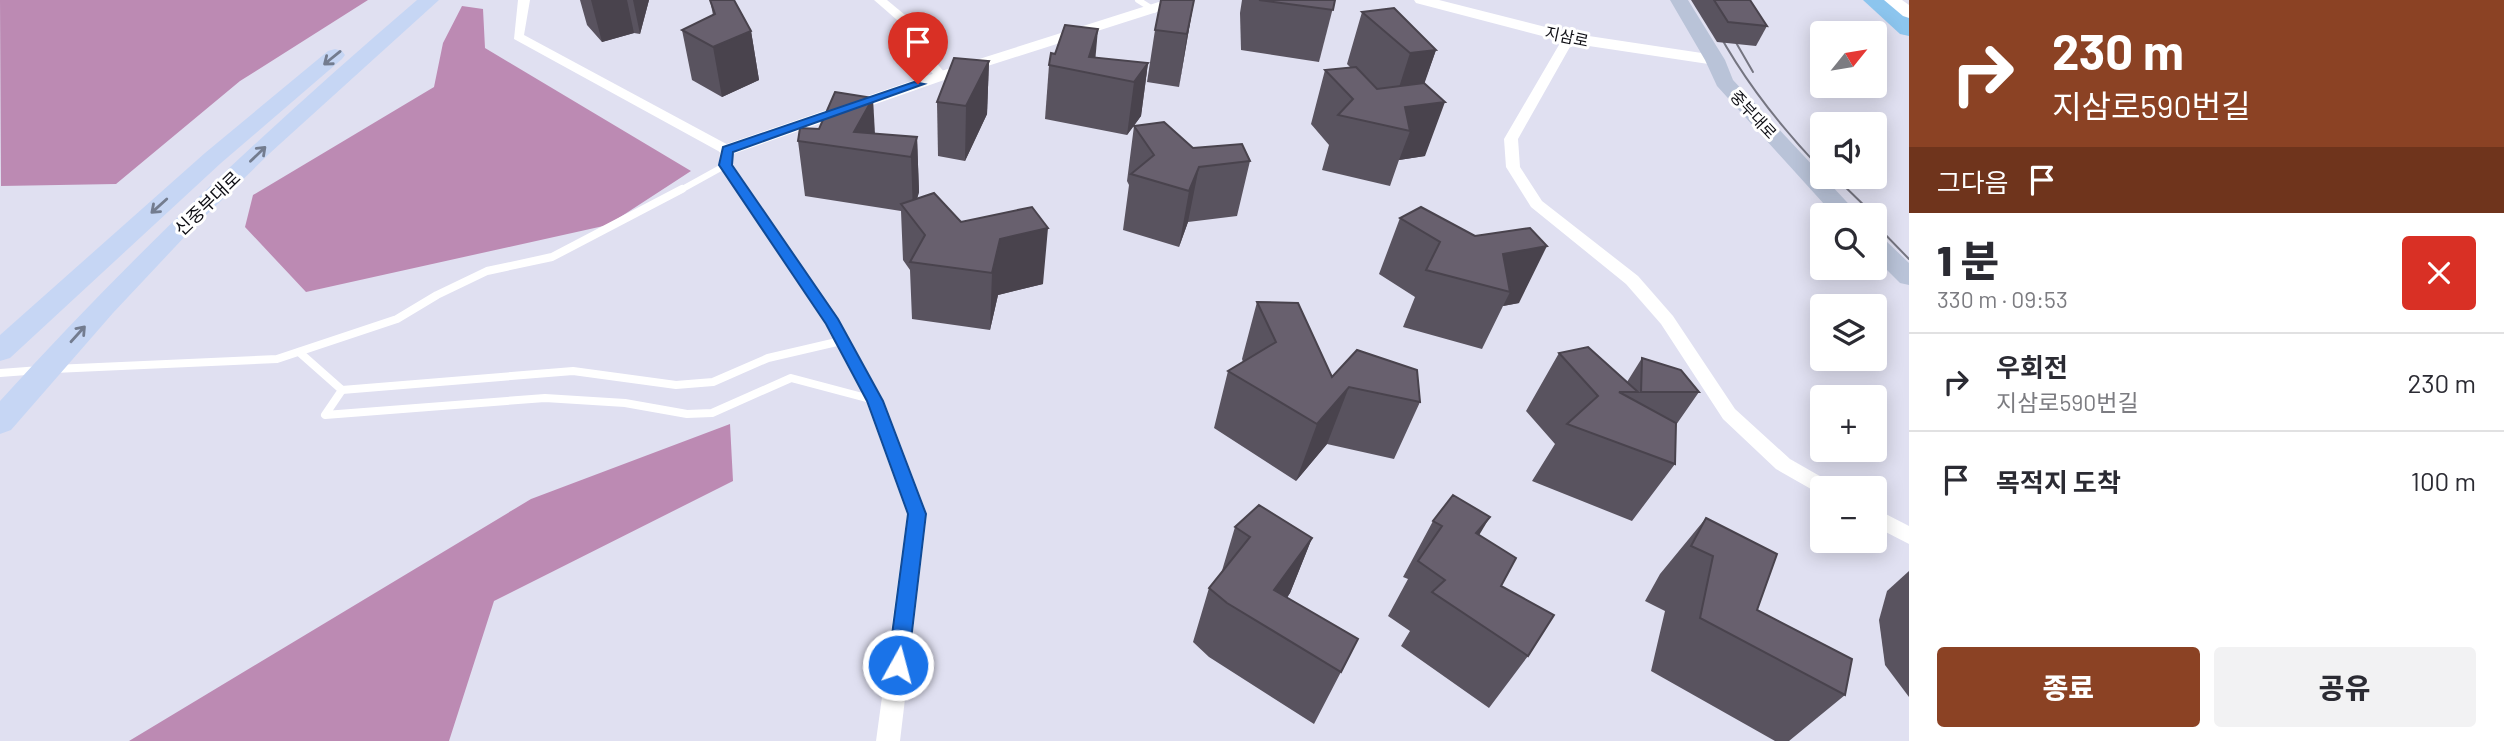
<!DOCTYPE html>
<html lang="ko">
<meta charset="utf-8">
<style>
body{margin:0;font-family:Barlow,"Noto Sans KR",sans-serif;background:#f2f2f3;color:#2b2b33;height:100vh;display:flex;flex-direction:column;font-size:26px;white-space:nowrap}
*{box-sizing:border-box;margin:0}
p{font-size:23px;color:#7c7c81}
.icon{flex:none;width:38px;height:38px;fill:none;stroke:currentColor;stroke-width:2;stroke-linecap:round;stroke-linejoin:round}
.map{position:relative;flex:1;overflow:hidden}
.drawer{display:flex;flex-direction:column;background:#fff;width:595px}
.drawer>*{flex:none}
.banner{background:#8b4224;color:#fff;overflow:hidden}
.needle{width:46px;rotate:60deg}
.fabs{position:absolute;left:1810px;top:21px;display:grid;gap:14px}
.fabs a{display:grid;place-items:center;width:77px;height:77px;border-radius:7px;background:#fff;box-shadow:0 4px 18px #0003;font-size:35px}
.pin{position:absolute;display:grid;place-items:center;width:60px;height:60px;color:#fff;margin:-72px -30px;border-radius:50% 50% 50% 0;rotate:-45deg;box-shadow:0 0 7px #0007}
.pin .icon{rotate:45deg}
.me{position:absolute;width:77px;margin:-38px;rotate:7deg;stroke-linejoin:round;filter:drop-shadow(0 0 5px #0008)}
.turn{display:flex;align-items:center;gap:24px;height:147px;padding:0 28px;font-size:32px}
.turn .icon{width:91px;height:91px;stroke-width:2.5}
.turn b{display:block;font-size:49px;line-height:60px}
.then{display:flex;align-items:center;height:66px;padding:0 28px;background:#0003;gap:14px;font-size:26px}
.round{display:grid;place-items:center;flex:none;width:74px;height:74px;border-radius:7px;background:#f2f2f3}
.overview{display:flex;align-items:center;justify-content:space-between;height:119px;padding:0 28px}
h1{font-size:42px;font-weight:800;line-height:52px}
.action{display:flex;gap:14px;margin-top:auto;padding:14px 28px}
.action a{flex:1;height:80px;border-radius:7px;background:#8b4224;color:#fff;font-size:28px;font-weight:800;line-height:80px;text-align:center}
.action a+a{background:#f2f2f3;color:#2b2b33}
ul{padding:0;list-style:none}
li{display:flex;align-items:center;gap:21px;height:98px;padding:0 28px;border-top:2px solid #e1e1e2}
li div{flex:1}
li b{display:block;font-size:26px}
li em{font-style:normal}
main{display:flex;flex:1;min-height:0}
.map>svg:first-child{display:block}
.forest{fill:#bc8ab3}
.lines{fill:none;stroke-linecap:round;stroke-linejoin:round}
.river{fill:#8cc5ee;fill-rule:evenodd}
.service-far1{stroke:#fff;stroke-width:6}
.service{stroke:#fff;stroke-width:8}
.minor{fill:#fff;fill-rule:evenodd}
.tertiary{fill:#fff;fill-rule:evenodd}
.secondary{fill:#fff;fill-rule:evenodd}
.primary{fill:#b9c3d8;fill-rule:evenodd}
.trunk{fill:#c6d6f4;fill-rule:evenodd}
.tram{stroke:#757581;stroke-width:2}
.wall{fill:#59535f}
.shaded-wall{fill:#49434d}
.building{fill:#68606e;stroke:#49434d;stroke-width:2}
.oneway{stroke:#737c8f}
.route{fill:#1a73e8;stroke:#114b97;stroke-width:2}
.labels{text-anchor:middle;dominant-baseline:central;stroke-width:6;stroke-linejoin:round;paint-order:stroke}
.far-street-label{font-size:16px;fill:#0e0e14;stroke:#fff}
.street-label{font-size:18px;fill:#0e0e14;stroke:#fff}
</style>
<main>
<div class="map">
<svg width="1909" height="741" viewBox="0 0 1909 741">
<rect width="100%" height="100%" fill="#e0e0f1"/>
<g class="forest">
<path d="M0,0H368L240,81L116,184L1,186Z"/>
<path d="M462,6L483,9L485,48L691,171L608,225L306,292L245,227L253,195L434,87L443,43Z"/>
<path d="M730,424L733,481L494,601L449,741H129L531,499Z"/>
</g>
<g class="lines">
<path class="river" d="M1863,0H1891L1909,15V36L1900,34Z"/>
<g class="service-far1">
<path d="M1138,0L1154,10"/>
<path d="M679,191L726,165"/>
</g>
<g class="service">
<path d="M299,352L342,390L573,371L676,385L713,382L768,358L841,341"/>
<path d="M54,369L277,359L397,319L437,295L487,271L552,257L682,189"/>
<path d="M0,373L40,370"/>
<path d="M342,390L325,415L545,398L625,403L687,414L712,413L791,378L874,400"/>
</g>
<g class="minor">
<path d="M518,0H530L524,35L732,147L733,165L840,322L884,401L927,514L900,741H876L907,514L866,401L825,324L719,165L720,152L514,39Z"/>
<path d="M874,0H887L922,29L924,48L945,73V79H937L912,49V33Z"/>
<path d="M1569,34L1575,38L1518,139L1520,167L1542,201L1638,276L1673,316L1735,409L1790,459L1832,483L1835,488H1822V495L1818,493L1776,469L1723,419L1661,324L1626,284L1531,207L1506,167L1504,139L1563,38Z"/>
<path d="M1874,508L1909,526V544L1874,526Z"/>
</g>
<g class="tertiary">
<path d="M1165,0H1187L1185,3L947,79L733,154H721L718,150L721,146L935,73Z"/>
<path d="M1414,0H1439L1569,33L1715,55L1723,60L1715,65L1569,43L1416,3Z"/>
</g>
<path class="secondary" d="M1884,0H1902L1909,5V18L1903,16Z"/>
<g class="primary">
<path d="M1670,0H1688L1725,60L1733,80L1859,215H1834L1717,86L1705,60Z"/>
<path d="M1874,235L1883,238L1909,263V285L1900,283L1874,257Z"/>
</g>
<g class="trunk">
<path d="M417,0H439L270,153L190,231L113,313L11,430L0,434V401C130,257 270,126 417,0Z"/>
<path d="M335,49L342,51L345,55L342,59L221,163L10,358L0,361V335L205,153L328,51Z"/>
</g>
<g class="tram">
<path d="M1702,0C1731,64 1773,119 1822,170"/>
<path d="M1727,27L1753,72"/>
<path d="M1835,177L1874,215"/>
<path d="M1874,223L1909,259"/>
</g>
</g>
<g class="wall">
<path d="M580,0H649L640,34L634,33L602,42L587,25Z"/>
<path d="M710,0L751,31L759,80L722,97L692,80L682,30L713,15Z"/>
<path d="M1194,0L1179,87L1147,82L1155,30Z"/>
<path d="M1242,0H1335L1319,62L1241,50L1240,13Z"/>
<path d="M1691,0H1750L1767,26L1756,46L1717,42Z"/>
<path d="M1362,12L1436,50L1424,83L1425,156L1399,160L1390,186L1322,170L1329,145L1311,124L1325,70L1351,68L1347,64Z"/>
<path d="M1095,58L1148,63L1141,116L1127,135L1045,119L1049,65Z"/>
<path d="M989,61L987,114L965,161L938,156L937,102Z"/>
<path d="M1134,126L1193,148L1250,161L1237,216L1188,222L1179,247L1123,230L1129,185L1127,181Z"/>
<path d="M875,134L917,137L919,192L917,199L961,222L1043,284L998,295L990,330L912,319L910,270L903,260L901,211L805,196L798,141Z"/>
<path d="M1400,218L1475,236L1519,303L1503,306L1482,349L1403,327L1415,297L1379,274Z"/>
<path d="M1257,302L1332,377L1420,402L1394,459L1327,444L1296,481L1214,428L1228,371L1243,362L1242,359Z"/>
<path d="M1559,353L1627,382L1642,358L1699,392L1676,425L1675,464L1632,521L1532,481L1555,444L1526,411Z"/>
<path d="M1706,518L1757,610L1845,695L1789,741H1775L1651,671L1665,611L1645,601L1660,574Z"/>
<path d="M1433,521L1479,535L1501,586L1528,656L1489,708L1401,646L1410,631L1388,616L1408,579L1403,577Z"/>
<path d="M1235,527L1312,538L1290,593L1287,598L1358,639L1314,724L1209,657L1193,642L1209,588L1221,574Z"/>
<path d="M1909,571V697L1885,665L1879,620L1887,591Z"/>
</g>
<g class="shaded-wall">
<path d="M591,0H627L634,33L602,42Z"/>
<path d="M633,0H649L640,34Z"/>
<path d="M1194,0L1186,46L1179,87L1187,34Z"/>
<path d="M1098,29L1094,74L1089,57Z"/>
<path d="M751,31L759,80L722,97L713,47Z"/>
<path d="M1436,50L1418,102L1393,106L1410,53Z"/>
<path d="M989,61L987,114L965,161L966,106Z"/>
<path d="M1148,63L1141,116L1127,135L1134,82Z"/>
<path d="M873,98L876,152L854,132Z"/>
<path d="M1445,102L1425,156L1399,160L1410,131L1405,107Z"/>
<path d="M917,137L919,192L913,212L911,157Z"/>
<path d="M1199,167L1188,222L1179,247L1189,191Z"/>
<path d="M1048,228L1043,284L998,295L990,330L992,273L1000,239Z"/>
<path d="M1547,246L1519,303L1503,306L1510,292L1503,254Z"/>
<path d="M1349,387L1327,444L1296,481L1317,424Z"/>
<path d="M1490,517L1457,572L1476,533Z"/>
<path d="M1312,538L1290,593L1266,627L1274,590Z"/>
</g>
<g class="building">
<path d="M710,0H734L751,31L713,47L682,30L715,14Z"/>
<path d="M1161,0H1194L1187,34L1155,30Z"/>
<path d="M1259,0H1335L1333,10Z"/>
<path d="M1714,0H1750L1767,26L1728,22Z"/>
<path d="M1394,8L1436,50L1410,53L1362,12Z"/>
<path d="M1065,25L1098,29L1089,57L1148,63L1134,82L1049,65L1051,53L1055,54Z"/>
<path d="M954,58L989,61L966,106L937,102Z"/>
<path d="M1356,67L1377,89L1424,83L1445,102L1405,107L1410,131L1338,115L1353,99L1325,70Z"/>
<path d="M835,92L873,98L854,132L917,137L911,157L798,141L800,128L819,129Z"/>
<path d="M1164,122L1193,148L1242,144L1250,161L1199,167L1189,191L1131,174L1154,155L1134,126Z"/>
<path d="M934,193L961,222L1032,207L1048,228L1000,239L992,273L910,262L925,235L901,204Z"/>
<path d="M1421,207L1475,236L1530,228L1547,246L1503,254L1510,292L1426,270L1440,242L1400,218Z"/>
<path d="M1257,302L1298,303L1332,377L1357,350L1417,370L1420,402L1349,387L1317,424L1228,371L1276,342Z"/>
<path d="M1588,347L1638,392H1619L1676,423L1675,464L1567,424L1598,396L1559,353Z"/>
<path d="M1642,358L1681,370L1699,392H1641Z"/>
<path d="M1453,495L1490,517L1476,533L1516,558L1501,586L1554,615L1528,656L1432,592L1445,580L1418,561L1442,526L1433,521Z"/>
<path d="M1259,505L1312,538L1274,590L1358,639L1341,672L1227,603L1209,588L1250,537L1235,527Z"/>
<path d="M1706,518L1777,554L1757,610L1852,659L1845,695L1700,618L1713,556L1691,546Z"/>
</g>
<defs><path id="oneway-shaft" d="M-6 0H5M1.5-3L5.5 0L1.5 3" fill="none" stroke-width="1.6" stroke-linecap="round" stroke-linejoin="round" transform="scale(1.75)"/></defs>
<g class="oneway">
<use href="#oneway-shaft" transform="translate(332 58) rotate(141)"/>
<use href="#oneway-shaft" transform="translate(258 154) rotate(-44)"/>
<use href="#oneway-shaft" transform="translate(159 206) rotate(138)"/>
<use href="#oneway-shaft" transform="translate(78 334) rotate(-48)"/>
</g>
<path class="route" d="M914,82L924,84L733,152L732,165L838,319L883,401L926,514L908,665L905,672L898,675L891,672L888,665L908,514L867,401L826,324L719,165L723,147Z"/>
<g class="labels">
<g class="far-street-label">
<text transform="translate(1567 36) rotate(12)">지삼로</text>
<text transform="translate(1754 114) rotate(47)">중부대로</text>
</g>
<g class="street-label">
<text transform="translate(207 203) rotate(-44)">신중부대로</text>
</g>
</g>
</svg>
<div class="fabs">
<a><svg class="needle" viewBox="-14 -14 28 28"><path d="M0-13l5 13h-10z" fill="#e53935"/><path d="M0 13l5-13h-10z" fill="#7c7c81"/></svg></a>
<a><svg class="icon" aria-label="sound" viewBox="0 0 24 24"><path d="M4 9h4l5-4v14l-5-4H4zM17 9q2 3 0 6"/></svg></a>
<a><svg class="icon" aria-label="search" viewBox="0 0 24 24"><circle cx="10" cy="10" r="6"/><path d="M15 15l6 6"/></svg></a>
<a><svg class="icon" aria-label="layers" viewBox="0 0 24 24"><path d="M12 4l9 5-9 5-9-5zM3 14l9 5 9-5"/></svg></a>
<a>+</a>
<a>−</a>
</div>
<div class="pin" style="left:918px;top:84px;background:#d93025"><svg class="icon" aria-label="arrive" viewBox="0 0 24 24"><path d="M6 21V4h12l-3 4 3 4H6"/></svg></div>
<svg class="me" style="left:898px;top:665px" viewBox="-20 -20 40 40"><circle r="17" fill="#1a73e8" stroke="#fff" stroke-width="3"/><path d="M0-11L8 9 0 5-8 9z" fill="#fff"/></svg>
</div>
<section class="drawer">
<div class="banner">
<div class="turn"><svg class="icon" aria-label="right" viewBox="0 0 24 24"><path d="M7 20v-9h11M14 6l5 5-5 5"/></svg><div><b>230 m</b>지삼로590번길</div></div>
<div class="then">그다음<svg class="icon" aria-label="arrive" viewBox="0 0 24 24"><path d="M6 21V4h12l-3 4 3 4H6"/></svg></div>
</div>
<div class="overview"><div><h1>1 분</h1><p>330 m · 09:53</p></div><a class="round" style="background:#d93025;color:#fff"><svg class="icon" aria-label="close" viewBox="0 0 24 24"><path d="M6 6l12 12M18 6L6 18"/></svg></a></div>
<ul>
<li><svg class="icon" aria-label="right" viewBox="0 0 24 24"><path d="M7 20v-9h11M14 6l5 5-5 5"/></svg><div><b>우회전</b><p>지삼로590번길</p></div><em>230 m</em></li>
<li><svg class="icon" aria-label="arrive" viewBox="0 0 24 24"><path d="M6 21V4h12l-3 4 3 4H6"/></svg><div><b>목적지 도착</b></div><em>100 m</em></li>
</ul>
<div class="action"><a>종료</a><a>공유</a></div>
</section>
</main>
